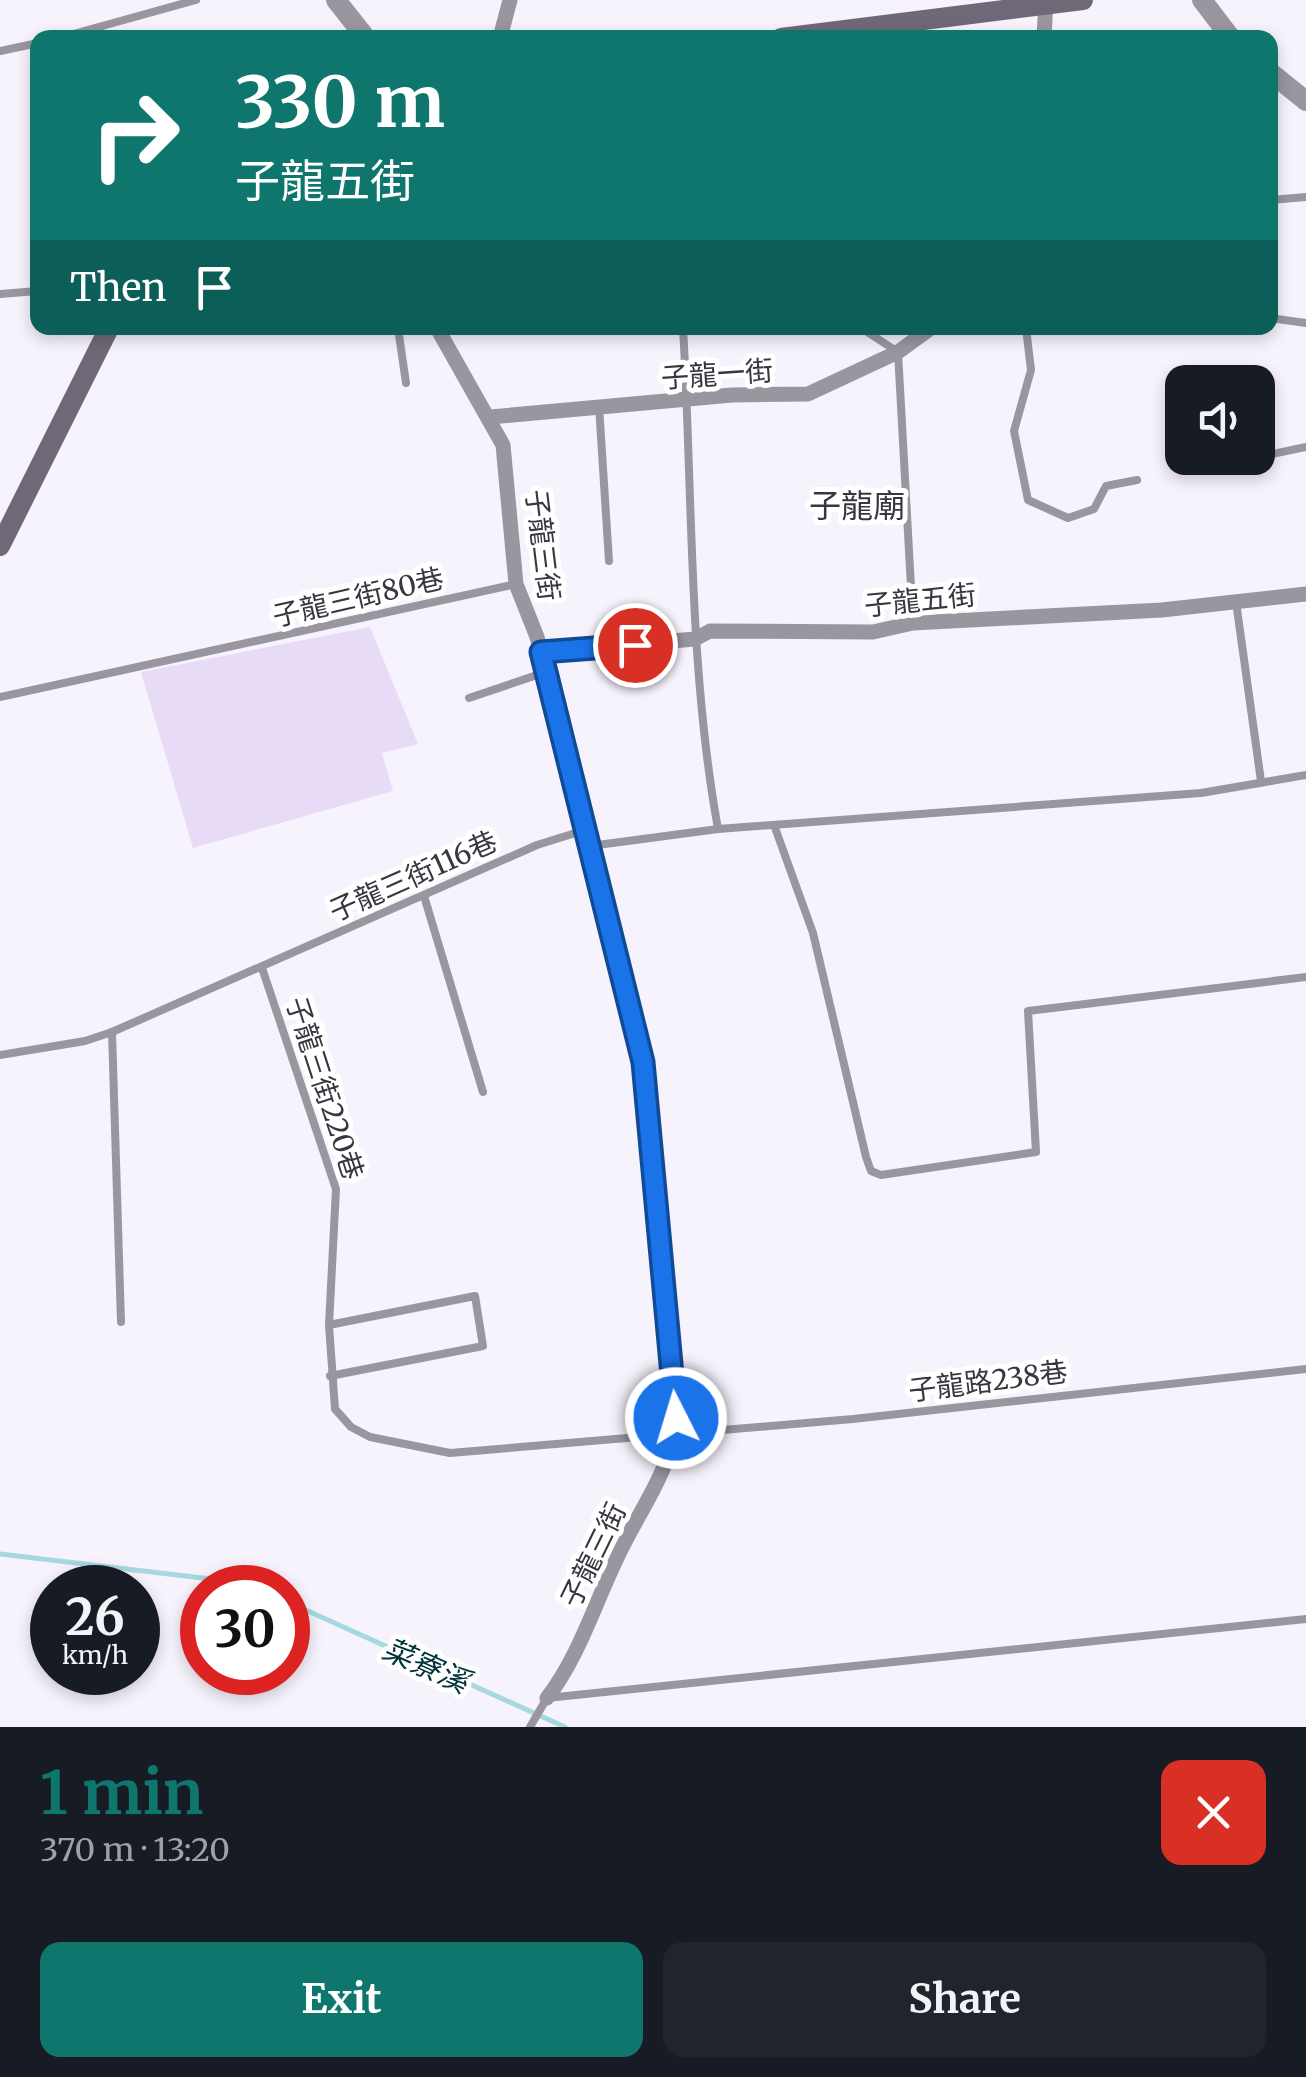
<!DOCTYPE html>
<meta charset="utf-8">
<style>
body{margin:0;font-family:Merriweather,"Noto Sans TC",serif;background:#20242c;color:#f1f3f6;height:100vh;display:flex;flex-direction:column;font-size:38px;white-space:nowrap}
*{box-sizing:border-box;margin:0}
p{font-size:32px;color:#9ea1a6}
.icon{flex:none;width:55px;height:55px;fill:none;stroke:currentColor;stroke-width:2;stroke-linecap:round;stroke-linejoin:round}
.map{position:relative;height:1727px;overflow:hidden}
.side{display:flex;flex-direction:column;background:#171b24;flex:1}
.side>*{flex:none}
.top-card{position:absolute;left:30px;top:30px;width:1248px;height:305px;border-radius:20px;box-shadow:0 5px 15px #0003;background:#0f766e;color:#fff;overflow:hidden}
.tools{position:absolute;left:1165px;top:365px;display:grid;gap:20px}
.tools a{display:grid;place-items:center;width:110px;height:110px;border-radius:20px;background:#171b24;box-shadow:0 5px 15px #0003;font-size:50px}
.speed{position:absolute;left:30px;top:1565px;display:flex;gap:20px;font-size:50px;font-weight:700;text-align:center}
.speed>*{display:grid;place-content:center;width:130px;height:130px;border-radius:50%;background:#171b24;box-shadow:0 5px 15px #0003;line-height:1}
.speed small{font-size:25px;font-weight:400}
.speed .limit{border:15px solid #d22;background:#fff;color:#111}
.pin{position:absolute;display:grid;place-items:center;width:85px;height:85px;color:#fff;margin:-42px;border:5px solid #fff;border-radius:50%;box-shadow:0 2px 10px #0007}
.me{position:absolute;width:110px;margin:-55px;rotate:355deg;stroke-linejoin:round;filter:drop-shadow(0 0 8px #0008)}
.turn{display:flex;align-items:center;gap:35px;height:210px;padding:0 40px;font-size:45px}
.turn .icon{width:130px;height:130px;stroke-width:2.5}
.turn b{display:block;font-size:70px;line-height:85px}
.then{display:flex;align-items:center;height:95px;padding:0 40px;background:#0003;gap:20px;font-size:38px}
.round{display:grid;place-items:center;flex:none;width:105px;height:105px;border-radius:20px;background:#20242c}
.summary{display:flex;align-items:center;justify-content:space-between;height:170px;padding:0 40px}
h1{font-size:60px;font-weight:700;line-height:75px;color:#0f766e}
.primary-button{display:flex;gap:20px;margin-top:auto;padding:20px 40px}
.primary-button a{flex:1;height:115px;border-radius:20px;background:#0f766e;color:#fff;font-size:40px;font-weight:700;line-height:115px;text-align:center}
.primary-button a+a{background:#20242c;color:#f1f3f6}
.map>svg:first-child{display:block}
.green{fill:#e7dbf8}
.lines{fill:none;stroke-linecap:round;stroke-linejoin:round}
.stream{stroke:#a5d9df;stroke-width:5}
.service{stroke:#9a96a0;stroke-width:8}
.minor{stroke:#9a96a0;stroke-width:15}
.tertiary{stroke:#9a96a0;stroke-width:20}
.secondary{stroke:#6f6977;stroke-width:20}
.route-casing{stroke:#114b97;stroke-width:25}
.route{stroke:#1a73e8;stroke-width:18}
.labels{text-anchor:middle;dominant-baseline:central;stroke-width:10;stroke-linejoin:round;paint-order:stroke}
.street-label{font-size:28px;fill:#39363f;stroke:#fff}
.water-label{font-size:30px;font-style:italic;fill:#003338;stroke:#fff}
.quarter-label{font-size:32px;fill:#39363f;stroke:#fff}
</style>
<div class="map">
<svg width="1306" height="1727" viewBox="0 0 1306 1727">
<rect width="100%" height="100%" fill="#f7f3fd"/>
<path class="green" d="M370,627L418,744L382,753L393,791L193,848L141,672Z"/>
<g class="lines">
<g class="stream">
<path d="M0,1554L228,1581L247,1588"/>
<path d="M288,1602L565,1727"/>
</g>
<g class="service">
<path d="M59,38L196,0"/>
<path d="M0,51L38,43"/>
<path d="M1270,200L1306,197"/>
<path d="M0,294L38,291"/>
<path d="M1270,318L1306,323"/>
<path d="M398,328L406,383"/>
<path d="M683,328C693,495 688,663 718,829"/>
<path d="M861,328L898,352L913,623"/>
<path d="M1026,328L1031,370L1014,431L1028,500L1068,518L1094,509L1106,486L1137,480"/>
<path d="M599,406L609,561"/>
<path d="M1258,457L1306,447"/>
<path d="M1217,465L1254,458"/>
<path d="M1236,602L1261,781"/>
<path d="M0,697L516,584"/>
<path d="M469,698L546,672"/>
<path d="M774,825L813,933L866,1157L871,1171L881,1175L1036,1152L1028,1011L1306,977"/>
<path d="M590,846L718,829L1201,793L1306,775"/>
<path d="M424,896L483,1092"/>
<path d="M262,968L336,1189L329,1325L335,1409L351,1427L370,1437L450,1453L853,1419L1306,1369"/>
<path d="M112,1032L121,1322"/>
<path d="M0,1055L85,1041L112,1032L537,845L585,830"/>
<path d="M329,1325L475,1296L483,1346L330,1376"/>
<path d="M530,1727L547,1698L1306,1619"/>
</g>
<g class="minor">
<path d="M500,38L510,0"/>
<path d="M1044,38L1046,0"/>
<path d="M437,328L503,445L516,584L537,637L583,808L643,1061L676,1419C672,1471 637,1513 616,1560C594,1606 578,1658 547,1698"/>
<path d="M490,417L732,395L808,394L898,352L931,328"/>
<path d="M541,652L695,639L710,631L873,632L913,623L1162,610L1306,594"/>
</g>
<g class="tertiary">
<path d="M336,0L366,38"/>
<path d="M1202,0L1231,38"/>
<path d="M1270,72L1306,101"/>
</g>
<g class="secondary">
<path d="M781,38L1083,0"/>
<path d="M0,546L109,328"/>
</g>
</g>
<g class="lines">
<defs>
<path id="route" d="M635,645L541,652L643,1062L676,1418"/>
</defs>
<use href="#route" class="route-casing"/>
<use href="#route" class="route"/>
</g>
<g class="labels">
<g class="street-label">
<text transform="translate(717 374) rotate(-4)">子龍一街</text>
<text transform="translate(543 545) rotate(83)">子龍三街</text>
<text transform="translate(358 597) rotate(-13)">子龍三街80巷</text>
<text transform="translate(920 600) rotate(-6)">子龍五街</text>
<text transform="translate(413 876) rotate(-24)">子龍三街116巷</text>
<text transform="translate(325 1088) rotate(72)">子龍三街220巷</text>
<text transform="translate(988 1381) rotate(-7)">子龍路238巷</text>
<text transform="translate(593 1555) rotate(-64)">子龍三街</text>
</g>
<g class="water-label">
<text transform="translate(426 1665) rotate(24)">菜寮溪</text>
</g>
<g class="quarter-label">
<text x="857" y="506">子龍廟</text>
</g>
</g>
</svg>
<div class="tools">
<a><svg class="icon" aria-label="sound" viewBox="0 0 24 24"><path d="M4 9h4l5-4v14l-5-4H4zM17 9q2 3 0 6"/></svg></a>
</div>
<div class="speed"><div>26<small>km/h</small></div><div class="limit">30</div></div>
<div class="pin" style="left:635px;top:645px;background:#d93025"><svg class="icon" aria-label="arrive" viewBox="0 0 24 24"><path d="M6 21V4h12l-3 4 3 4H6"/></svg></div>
<svg class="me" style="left:676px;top:1418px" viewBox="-20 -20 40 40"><circle r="17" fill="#1a73e8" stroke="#fff" stroke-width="3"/><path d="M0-11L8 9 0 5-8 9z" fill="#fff"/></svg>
<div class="top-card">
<div class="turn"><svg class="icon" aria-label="right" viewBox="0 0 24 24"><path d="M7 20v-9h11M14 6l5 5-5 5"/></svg><div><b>330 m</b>子龍五街</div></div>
<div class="then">Then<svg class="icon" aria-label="arrive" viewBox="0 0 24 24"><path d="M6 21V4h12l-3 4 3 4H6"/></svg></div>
</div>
</div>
<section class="side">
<div class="summary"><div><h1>1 min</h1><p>370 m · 13:20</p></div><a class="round" style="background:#d93025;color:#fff"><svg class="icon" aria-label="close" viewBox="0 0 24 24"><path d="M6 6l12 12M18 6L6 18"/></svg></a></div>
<div class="primary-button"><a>Exit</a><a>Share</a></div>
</section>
